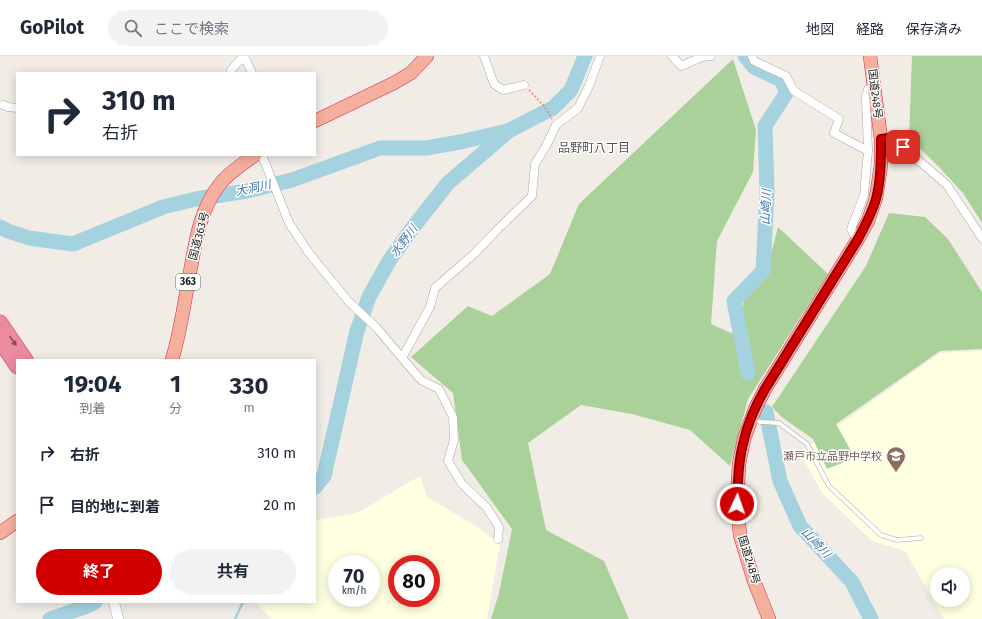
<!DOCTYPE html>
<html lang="ja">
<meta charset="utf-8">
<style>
body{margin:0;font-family:"Fira Sans","Noto Sans JP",sans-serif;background:#f2f2f3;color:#1f2937;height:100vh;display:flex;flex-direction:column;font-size:15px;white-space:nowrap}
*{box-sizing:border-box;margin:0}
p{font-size:13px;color:#747a83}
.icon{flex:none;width:22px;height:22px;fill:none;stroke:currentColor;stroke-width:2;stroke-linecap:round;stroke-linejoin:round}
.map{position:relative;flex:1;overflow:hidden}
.sheet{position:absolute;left:16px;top:303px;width:300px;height:244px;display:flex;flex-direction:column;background:#fff;border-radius:0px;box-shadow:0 2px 10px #0003}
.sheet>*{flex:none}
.hud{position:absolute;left:16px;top:16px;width:300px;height:84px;border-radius:0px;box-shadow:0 2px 10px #0003;background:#fff;color:#1f2937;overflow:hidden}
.tools{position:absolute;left:930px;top:511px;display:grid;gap:8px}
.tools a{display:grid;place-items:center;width:40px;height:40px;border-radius:50%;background:#fff;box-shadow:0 2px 10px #0003;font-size:20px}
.speed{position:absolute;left:328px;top:499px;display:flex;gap:8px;font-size:20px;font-weight:700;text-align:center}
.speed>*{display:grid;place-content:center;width:52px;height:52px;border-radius:50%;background:#fff;box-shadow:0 2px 10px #0003;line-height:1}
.speed small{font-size:10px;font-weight:400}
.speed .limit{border:6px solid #d22;background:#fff;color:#111}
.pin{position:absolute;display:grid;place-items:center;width:34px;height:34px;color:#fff;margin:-17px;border-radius:8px;box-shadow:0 2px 6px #0006}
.me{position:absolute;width:44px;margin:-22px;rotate:3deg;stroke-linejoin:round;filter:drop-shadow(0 0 3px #0008)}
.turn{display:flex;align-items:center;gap:14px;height:84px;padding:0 20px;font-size:18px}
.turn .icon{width:52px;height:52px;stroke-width:2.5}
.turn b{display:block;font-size:28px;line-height:34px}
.eta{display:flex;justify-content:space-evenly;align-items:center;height:68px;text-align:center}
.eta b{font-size:24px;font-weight:700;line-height:28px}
.action{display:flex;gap:8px;margin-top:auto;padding:8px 20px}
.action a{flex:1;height:46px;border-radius:24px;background:#d00000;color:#fff;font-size:16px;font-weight:700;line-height:46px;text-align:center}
.action a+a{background:#f2f2f3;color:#1f2937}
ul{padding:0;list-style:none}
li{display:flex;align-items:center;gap:12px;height:52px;padding:0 20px}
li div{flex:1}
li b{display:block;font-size:15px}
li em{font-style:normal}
header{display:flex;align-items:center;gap:24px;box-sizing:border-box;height:56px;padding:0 20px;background:#fff;border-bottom:1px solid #e0e1e3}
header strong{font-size:19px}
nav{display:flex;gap:22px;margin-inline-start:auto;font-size:14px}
.search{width:280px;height:36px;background:#f2f2f3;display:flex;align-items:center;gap:10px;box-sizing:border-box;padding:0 14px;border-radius:22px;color:#747a83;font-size:15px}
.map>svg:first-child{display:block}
.education{fill:#ffffe1;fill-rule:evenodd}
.forest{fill:#aad19a}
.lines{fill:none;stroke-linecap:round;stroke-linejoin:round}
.stream{stroke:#a5d2df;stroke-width:2.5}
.river{stroke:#a5d2df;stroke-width:15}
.service-casing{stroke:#a7a7a7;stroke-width:5}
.minor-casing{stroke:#a7a7a7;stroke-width:9}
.tertiary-casing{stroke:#a7a7a7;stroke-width:11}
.trunk-casing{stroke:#e02263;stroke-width:14}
.motorway-casing{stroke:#e02263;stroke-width:15}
.path{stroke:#fd7a6a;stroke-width:1.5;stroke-dasharray:2 2;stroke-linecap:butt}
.service{stroke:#fff;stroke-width:4}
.minor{stroke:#fff;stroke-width:8}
.tertiary{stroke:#fff;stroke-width:10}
.trunk{stroke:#f4b09d;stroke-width:13}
.motorway{stroke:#ea8c9d;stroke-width:14}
.oneway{fill:#7b5158}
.route-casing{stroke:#870000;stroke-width:10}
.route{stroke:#d00000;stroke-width:7}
.labels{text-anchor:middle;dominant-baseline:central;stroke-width:3;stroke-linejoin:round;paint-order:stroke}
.shield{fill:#fff;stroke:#636363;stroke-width:1}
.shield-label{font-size:10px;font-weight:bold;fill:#202020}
.street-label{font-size:11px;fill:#202020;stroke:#fff}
.education-label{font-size:11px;fill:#785e54;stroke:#fff;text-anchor:end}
.neighbourhood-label{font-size:12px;fill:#535353;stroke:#fff}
.water-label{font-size:12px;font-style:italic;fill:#4679ab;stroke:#fff}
</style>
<header>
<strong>GoPilot</strong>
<div class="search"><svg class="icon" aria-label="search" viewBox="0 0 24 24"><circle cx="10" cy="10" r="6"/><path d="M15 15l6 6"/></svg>ここで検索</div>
<nav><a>地図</a><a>経路</a><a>保存済み</a></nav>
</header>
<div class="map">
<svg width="982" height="563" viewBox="0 0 982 563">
<rect width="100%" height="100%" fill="#f1ede6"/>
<g class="education">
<path d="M982,295V563H944L905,495L872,485L822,437L800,397L940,297ZM937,518H963V544H937Z"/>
<path d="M420,420L427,441L474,469L500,488L487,563H272L257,548L258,546H315V464L357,457ZM337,508H371V542H337ZM397,508H431V542H397Z"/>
</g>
<g class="forest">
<path d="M912,0H982V167L963,137L938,110L909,82Z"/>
<path d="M733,3L756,74L753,116L717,185L711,268L740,281L744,241L767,213L778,171L828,218L748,343L730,410L690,374L632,358L581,349L528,387L546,474L604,505L629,563H491L499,537L512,473L462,404L453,337L411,301L468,250L492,260L550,218L579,148Z"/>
<path d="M889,157L925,161L948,183L982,236V293L940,295L836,368L855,402L827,413L813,383L783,362L772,351L866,210Z"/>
</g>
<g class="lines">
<path class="stream" d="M235,563L243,546"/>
<g class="river">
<path d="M745,0L754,11L781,24L787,36L765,70L767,135L763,215L734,245L748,317"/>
<path d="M0,171L8,175L29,182L73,188L163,151L196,143L247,135L292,124L380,92H426L460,86L507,75"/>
<path d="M766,356L780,425L800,470L852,526L871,563"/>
<path d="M315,431L324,420L357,275L369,241L389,205L411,174L448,127L510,74L553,52L571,34L585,0"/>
<path d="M50,563L85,551L95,546"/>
</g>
<defs>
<path id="service" d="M753,364L761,366L779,367L807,388L829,430L881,479L897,484L921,482"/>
<g id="minor">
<path d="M484,0L494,28L503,34L524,29"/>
<path d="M672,0L681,10L702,1L711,0"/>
<path d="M752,0L754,5L786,20L794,35L839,63L834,77L868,95"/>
<path d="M230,17L231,14L244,0L252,17"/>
<path d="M3,49L8,51L17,52"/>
<path d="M881,83L889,82L903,91L947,129L982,182"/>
<path d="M262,99L289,167L309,197L349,246L377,272L402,302L430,251L435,232L474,198L498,173L532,140L535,108L546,90L556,69L578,52L589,30L600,0"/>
<path d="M858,183L853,177L851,173L864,139L868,95L866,41L868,33L874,31"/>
<path d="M402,302L421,324L439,333L453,361L454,384L448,405L462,428L487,452L499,471L498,483"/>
</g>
<path id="tertiary" d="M114,546L118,563"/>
<g id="trunk">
<path d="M315,65L394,27L411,17L427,0"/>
<path d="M172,304C181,274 185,242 191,211C196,182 201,152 220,128C229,116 243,108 255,99"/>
<path d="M0,477L17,465"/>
<path d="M769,563L754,525L740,479L737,448L739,408L744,383L755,353L765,333L858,183L868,165L876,142L881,109V83L870,0"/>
</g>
<g id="motorway">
<path d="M0,266L26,304"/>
<path d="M0,285L17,311"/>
</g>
</defs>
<use href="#service" class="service-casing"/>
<use href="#minor" class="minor-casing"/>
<use href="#tertiary" class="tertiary-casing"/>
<use href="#trunk" class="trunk-casing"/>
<use href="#motorway" class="motorway-casing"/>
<path class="path" d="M529,34L544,50L552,63"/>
<use href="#service" class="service"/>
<use href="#minor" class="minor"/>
<use href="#tertiary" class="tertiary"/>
<use href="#trunk" class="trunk"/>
<use href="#motorway" class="motorway"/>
</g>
<defs><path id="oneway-solid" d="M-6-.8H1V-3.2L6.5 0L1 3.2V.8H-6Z"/></defs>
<use class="oneway" href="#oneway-solid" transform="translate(13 285) rotate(55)"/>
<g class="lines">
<defs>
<path id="route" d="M737,448C738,427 738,405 744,384C748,366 756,349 765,333L858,183C865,170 872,157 876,143C881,124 881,103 881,83L889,82L903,91"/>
</defs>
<use href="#route" class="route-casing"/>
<use href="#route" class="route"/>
</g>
<defs>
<symbol id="school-pin" viewBox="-11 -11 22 30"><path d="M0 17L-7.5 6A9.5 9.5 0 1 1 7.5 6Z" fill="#8d6e63" stroke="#fff"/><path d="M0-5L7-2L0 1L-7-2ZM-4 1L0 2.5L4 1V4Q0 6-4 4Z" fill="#fff"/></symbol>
</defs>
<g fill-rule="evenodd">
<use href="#school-pin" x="885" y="389" width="22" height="30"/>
</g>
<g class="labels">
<rect class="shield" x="176" y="218" width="24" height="16" rx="3"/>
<g class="shield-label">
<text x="188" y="226">363</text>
</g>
<g class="street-label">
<text transform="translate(875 38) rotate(83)">国道248号</text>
<text transform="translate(199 180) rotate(-75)">国道363号</text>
<text transform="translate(749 504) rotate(73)">国道248号</text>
</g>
<g class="education-label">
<text x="882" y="400">瀬戸市立品野中学校</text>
</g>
<g class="neighbourhood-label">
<text x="594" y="92">品野町八丁目</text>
</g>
<g class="water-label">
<text transform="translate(253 132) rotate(-12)">大洞川</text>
<text transform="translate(766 151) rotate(-88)">山崎川</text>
<text transform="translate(404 185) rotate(-53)">水野川</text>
<text transform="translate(816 487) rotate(47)">山崎川</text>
</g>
</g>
</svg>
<div class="tools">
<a><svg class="icon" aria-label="sound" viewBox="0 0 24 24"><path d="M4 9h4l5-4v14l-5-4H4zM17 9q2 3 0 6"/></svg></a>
</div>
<div class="speed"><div>70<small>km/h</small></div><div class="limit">80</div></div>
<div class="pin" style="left:903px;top:91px;background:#d93025"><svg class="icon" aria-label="arrive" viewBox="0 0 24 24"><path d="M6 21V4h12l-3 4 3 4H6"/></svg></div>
<svg class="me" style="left:737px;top:448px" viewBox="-20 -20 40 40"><circle r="17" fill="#d00000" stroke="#fff" stroke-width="3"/><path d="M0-11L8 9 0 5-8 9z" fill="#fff"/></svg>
<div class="hud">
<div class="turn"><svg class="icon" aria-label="right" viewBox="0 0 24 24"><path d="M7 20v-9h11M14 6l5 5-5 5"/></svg><div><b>310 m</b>右折</div></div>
</div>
<section class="sheet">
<div class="eta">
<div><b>19:04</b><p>到着</p></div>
<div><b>1</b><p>分</p></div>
<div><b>330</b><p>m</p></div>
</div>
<ul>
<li><svg class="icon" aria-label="right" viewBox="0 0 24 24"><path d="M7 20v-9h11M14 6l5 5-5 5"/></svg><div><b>右折</b></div><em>310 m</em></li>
<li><svg class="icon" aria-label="arrive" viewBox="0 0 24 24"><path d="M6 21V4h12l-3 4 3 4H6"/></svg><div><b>目的地に到着</b></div><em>20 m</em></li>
</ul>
<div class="action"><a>終了</a><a>共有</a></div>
</section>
</div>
